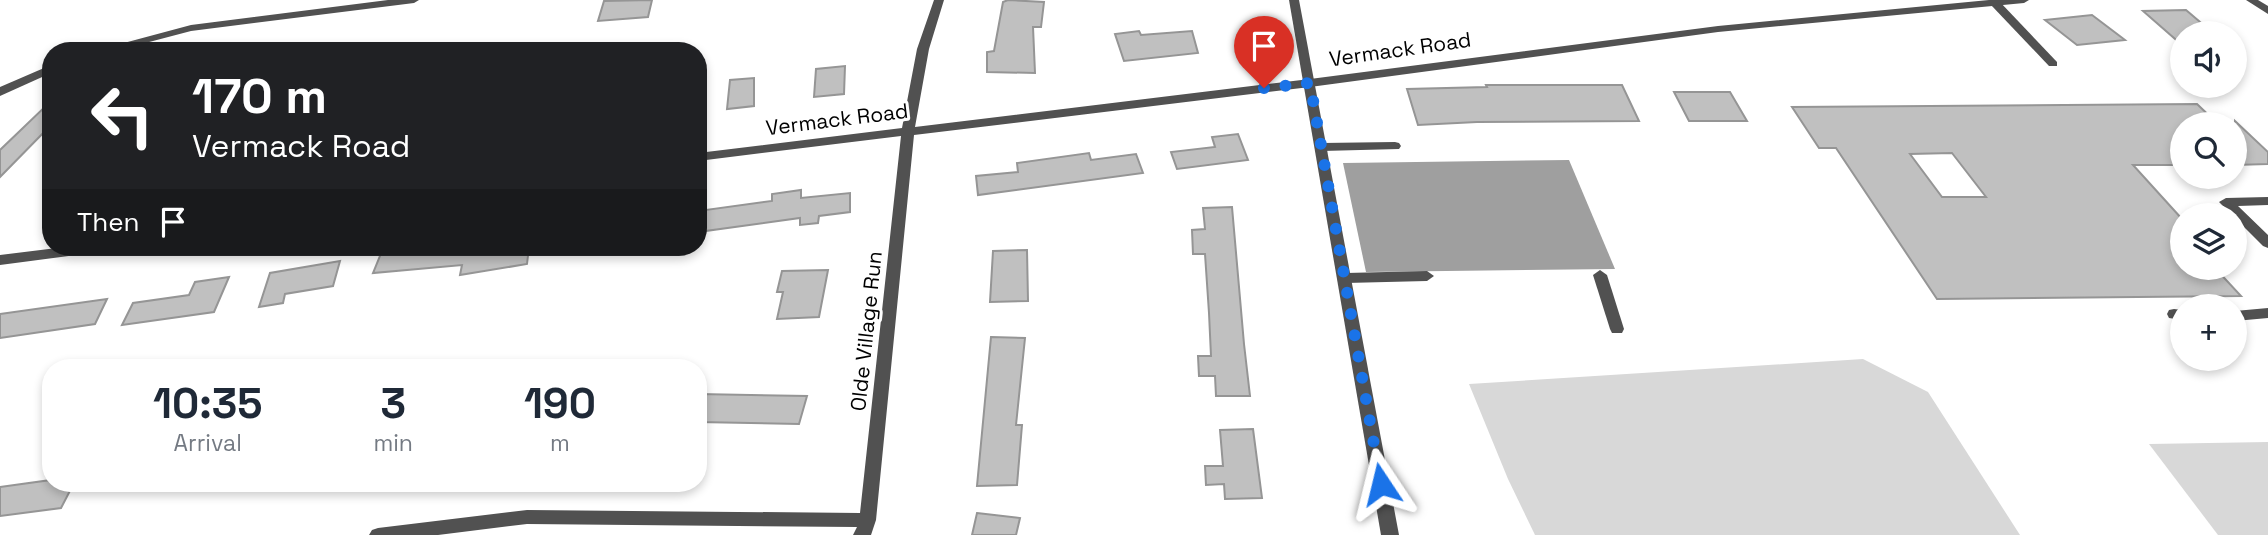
<!DOCTYPE html>
<style>
body{margin:0;font-family:"Space Grotesk",sans-serif;background:#f6f6f7;color:#1f2937;height:100vh;display:flex;flex-direction:column;font-size:26px;white-space:nowrap}
*{box-sizing:border-box;margin:0}
p{font-size:23px;color:#747a83}
.icon{flex:none;width:38px;height:38px;fill:none;stroke:currentColor;stroke-width:2;stroke-linecap:round;stroke-linejoin:round}
.map{position:relative;flex:1;overflow:hidden}
.drawer{position:absolute;left:42px;top:359px;width:665px;height:133px;display:flex;flex-direction:column;background:#fff;border-radius:28px;box-shadow:0 4px 10px #0003}
.drawer>*{flex:none}
.guide{position:absolute;left:42px;top:42px;width:665px;height:214px;border-radius:28px;box-shadow:0 4px 10px #0003;background:#202124;color:#fff;overflow:hidden}
.tools{position:absolute;left:2170px;top:21px;display:grid;gap:14px}
.tools a{display:grid;place-items:center;width:77px;height:77px;border-radius:50%;background:#fff;box-shadow:0 4px 10px #0003;font-size:35px}
.pin{position:absolute;display:grid;place-items:center;width:60px;height:60px;color:#fff;margin:-72px -30px;border-radius:50% 50% 50% 0;rotate:-45deg;box-shadow:0 0 7px #0007}
.pin .icon{rotate:45deg}
.me{position:absolute;width:77px;margin:-38px;rotate:350deg;stroke-linejoin:round;filter:drop-shadow(0 0 5px #0008)}
.turn{display:flex;align-items:center;gap:24px;height:147px;padding:0 35px;font-size:32px}
.turn .icon{width:91px;height:91px;stroke-width:2.5}
.turn b{display:block;font-size:49px;line-height:60px}
.then{display:flex;align-items:center;height:66px;padding:0 35px;background:#0003;gap:14px;font-size:26px}
.eta{display:flex;justify-content:space-evenly;align-items:center;height:119px;text-align:center}
.eta b{font-size:42px;font-weight:600;line-height:49px}
.map>svg:first-child{display:block}
.green{fill:#d8d8d8}
.water{fill:#9f9f9f}
.building{fill:#c0c0c0;stroke:#959595;stroke-width:2;fill-rule:evenodd}
.lines{fill:none;stroke-linecap:round;stroke-linejoin:round}
.service{fill:#515151;fill-rule:evenodd}
.minor{fill:#515151;fill-rule:evenodd}
.tertiary{fill:#515151;fill-rule:evenodd}
.route{stroke:#1a73e8;stroke-width:12;stroke-dasharray:0 21.6}
.labels{text-anchor:middle;dominant-baseline:central;stroke-width:6;stroke-linejoin:round;paint-order:stroke}
.street-label{font-size:21px;fill:#000;stroke:#fff}
</style>
<div class="map">
<svg width="2268" height="535" viewBox="0 0 2268 535">
<rect width="100%" height="100%" fill="#fff"/>
<g class="green">
<path d="M1863,359L1928,392L2020,535H1535L1508,479L1469,384Z"/>
<path d="M2268,442V535H2218L2149,444Z"/>
</g>
<path class="water" d="M1569,160L1615,269L1366,272L1343,163Z"/>
<g class="building">
<path d="M652,0L648,17L598,21L604,1Z"/>
<path d="M1008,0L1044,2L1041,27H1033L1035,73L987,72V52L994,51L1003,2Z"/>
<path d="M2186,10L2213,33H2182V45L2143,11Z"/>
<path d="M2092,15L2125,40L2077,45L2045,20Z"/>
<path d="M1139,31L1141,35L1192,31L1198,53L1124,61L1115,34Z"/>
<path d="M845,66L844,94L814,97L816,69Z"/>
<path d="M754,78V106L727,109L730,80Z"/>
<path d="M1486,85H1622L1639,121L1477,122L1418,125L1407,89L1487,87Z"/>
<path d="M1674,92H1730L1747,121H1689Z"/>
<path d="M51,101V125L0,177V150Z"/>
<path d="M2197,104L2218,124H2182V165H2133L2182,219V268H2215L2241,296L1937,299L1836,148H1819L1792,107ZM1952,153L1986,197H1942L1910,154Z"/>
<path d="M2235,121L2268,152V164L2235,165Z"/>
<path d="M1238,134L1248,160L1177,169L1171,152L1215,147L1212,137Z"/>
<path d="M1089,153L1091,160L1136,154L1143,173L978,195L976,176L1018,172L1017,163Z"/>
<path d="M801,190V198L850,193V212L819,216L818,223L800,225V218L698,232V211L772,201V194Z"/>
<path d="M1232,207L1244,344L1250,396H1216L1215,376H1199L1198,356H1211L1209,313L1205,254H1193L1192,230L1205,229L1203,208Z"/>
<path d="M435,247H529L527,264L460,275L462,265L373,273L382,251Z"/>
<path d="M1027,250L1028,301L990,302L993,251Z"/>
<path d="M340,261L333,286L285,294L283,303L259,307L270,273Z"/>
<path d="M828,270L819,317L777,319L783,292H777L782,271Z"/>
<path d="M229,277L214,312L122,325L133,303L189,295L195,282Z"/>
<path d="M107,299L95,324L0,338V314Z"/>
<path d="M991,337L1025,338L1016,425H1022L1017,485L977,486Z"/>
<path d="M698,394L807,396L799,424L698,422Z"/>
<path d="M1253,429L1262,498L1225,499L1224,484L1206,485L1205,466H1223L1220,430Z"/>
<path d="M51,480V483H74L61,508L0,516V487Z"/>
<path d="M977,513L1020,518L1016,535H972Z"/>
</g>
<g class="lines">
<g class="service">
<path d="M1991,1H1999L2057,62V66H2049L1991,5Z"/>
<path d="M1395,142L1399,143L1401,146L1399,149L1322,151L1316,147L1322,143Z"/>
<path d="M2268,197V205L2238,206L2268,235V248L2263,246L2219,202L2226,198Z"/>
<path d="M1600,270L1607,275L1624,329L1622,333H1612L1610,329L1593,275Z"/>
<path d="M1427,271L1434,276L1427,281L1346,283L1339,278L1346,273Z"/>
<path d="M2268,308V318L2235,321V311Z"/>
<path d="M2174,309L2182,310V320L2169,318L2167,314L2169,310Z"/>
</g>
<g class="minor">
<path d="M388,0H419L414,3L191,31L115,51H94L191,25Z"/>
<path d="M934,0H944L929,49L915,127L1310,79L1718,26L1989,0H2029L2024,3L1718,32L1310,87L914,135L876,520L871,535H853L857,527L527,524L438,535H369L372,530L378,528L527,510L860,513L901,136L698,161V153L902,128L917,49Z"/>
<path d="M2246,0H2258L2268,6V14Z"/>
<path d="M51,65V73L0,96V87Z"/>
<path d="M65,247H106L99,252L0,265V255Z"/>
</g>
<path class="tertiary" d="M1289,0H1299L1399,535H1381Z"/>
</g>
<g class="lines">
<path class="route" d="M1264,88L1310,83L1381,484"/>
</g>
<g class="labels">
<g class="street-label">
<text transform="translate(1400 49) rotate(-8)">Vermack Road</text>
<text transform="translate(837 119) rotate(-7)">Vermack Road</text>
<text transform="translate(866 331) rotate(-84)">Olde Village Run</text>
</g>
</g>
</svg>
<div class="tools">
<a><svg class="icon" aria-label="sound" viewBox="0 0 24 24"><path d="M4 9h4l5-4v14l-5-4H4zM17 9q2 3 0 6"/></svg></a>
<a><svg class="icon" aria-label="search" viewBox="0 0 24 24"><circle cx="10" cy="10" r="6"/><path d="M15 15l6 6"/></svg></a>
<a><svg class="icon" aria-label="layers" viewBox="0 0 24 24"><path d="M12 4l9 5-9 5-9-5zM3 14l9 5 9-5"/></svg></a>
<a>+</a>
</div>
<div class="pin" style="left:1264px;top:88px;background:#d93025"><svg class="icon" aria-label="arrive" viewBox="0 0 24 24"><path d="M6 21V4h12l-3 4 3 4H6"/></svg></div>
<svg class="me" style="left:1381px;top:484px" viewBox="-20 -20 40 40"><path d="M0-17L14 15 0 8-14 15z" fill="#1a73e8" stroke="#fff" stroke-width="4"/></svg>
<div class="guide">
<div class="turn"><svg class="icon" aria-label="left" viewBox="0 0 24 24"><path d="M17 20v-9H6M10 6l-5 5 5 5"/></svg><div><b>170 m</b>Vermack Road</div></div>
<div class="then">Then<svg class="icon" aria-label="arrive" viewBox="0 0 24 24"><path d="M6 21V4h12l-3 4 3 4H6"/></svg></div>
</div>
<section class="drawer">
<div class="eta">
<div><b>10:35</b><p>Arrival</p></div>
<div><b>3</b><p>min</p></div>
<div><b>190</b><p>m</p></div>
</div>
</section>
</div>
